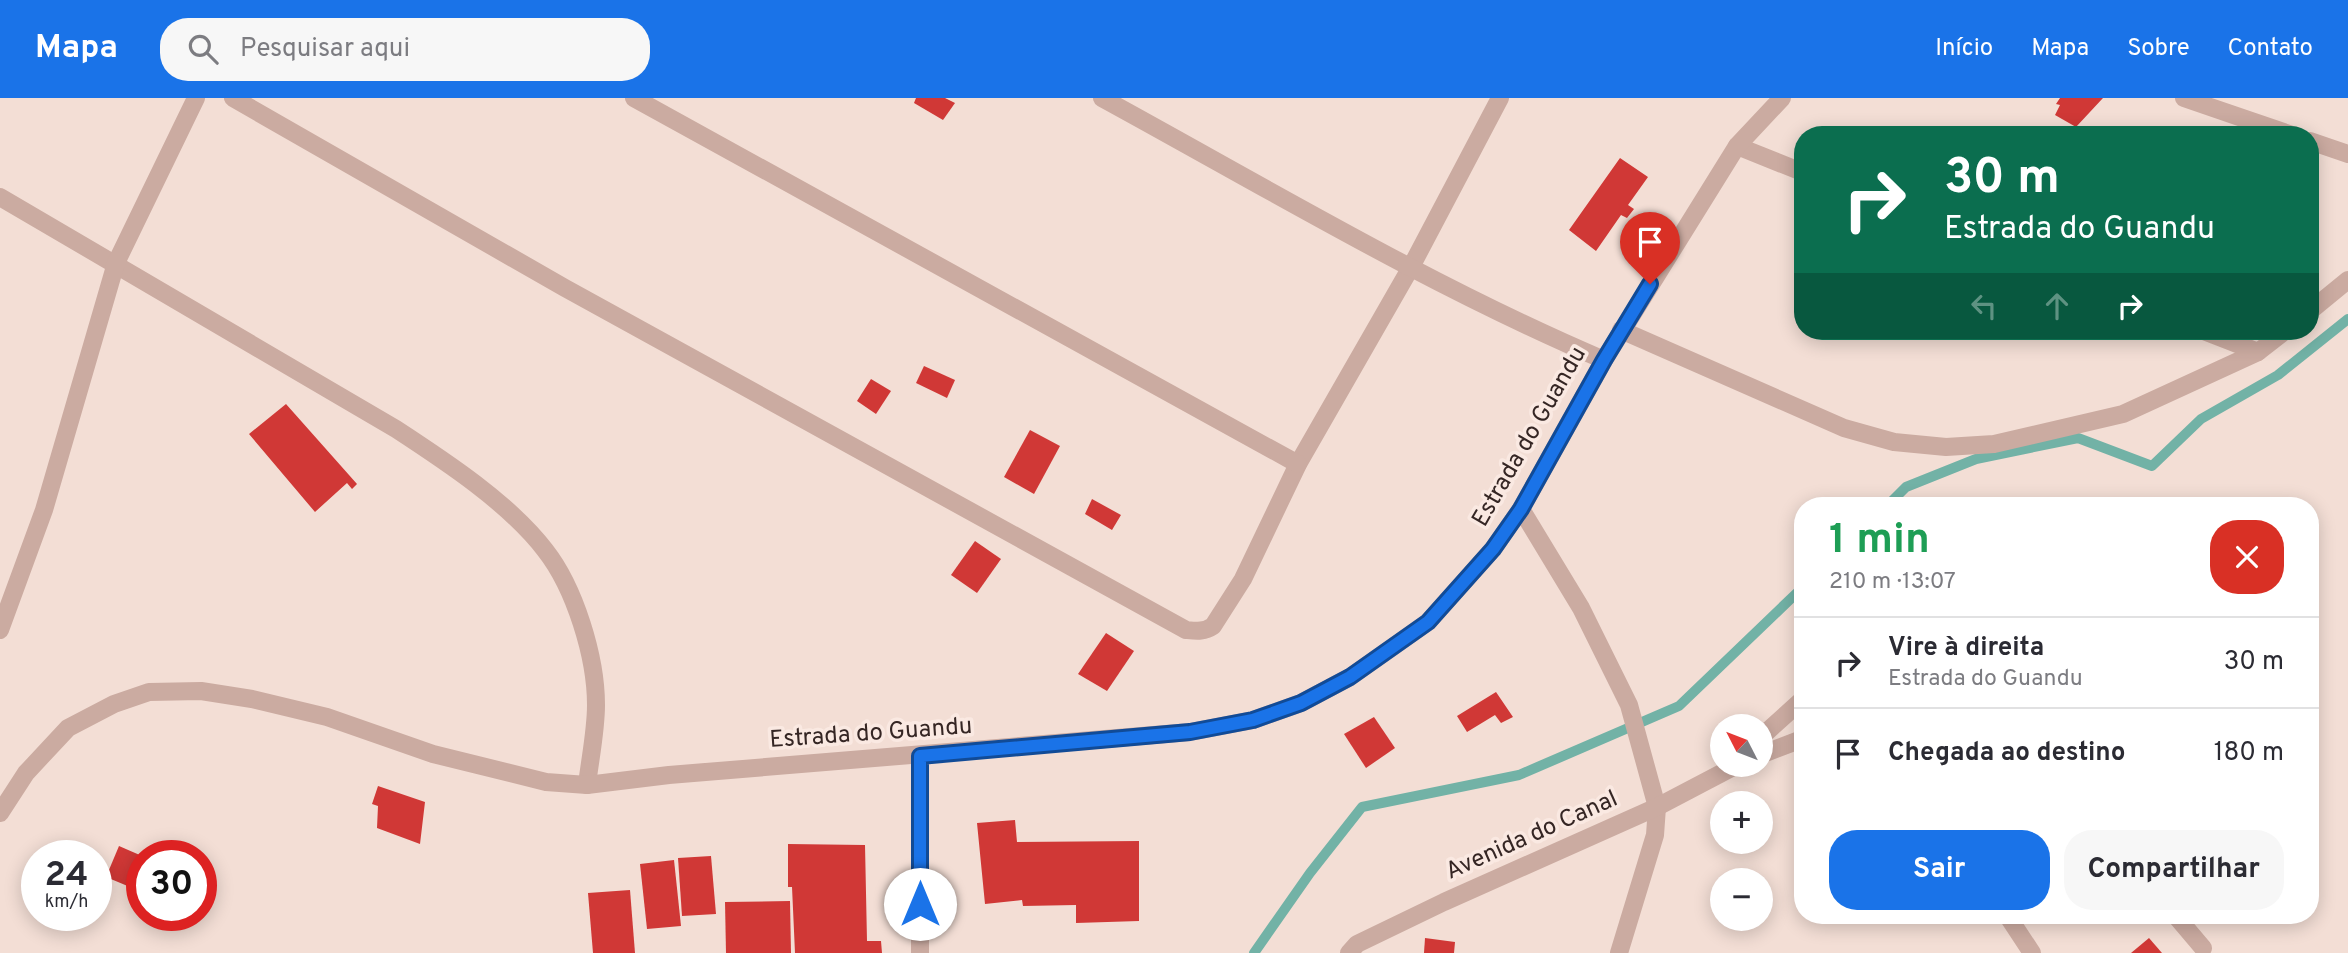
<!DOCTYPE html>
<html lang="pt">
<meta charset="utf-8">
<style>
body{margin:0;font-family:Overpass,sans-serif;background:#f7f7f7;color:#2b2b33;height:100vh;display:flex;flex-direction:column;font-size:26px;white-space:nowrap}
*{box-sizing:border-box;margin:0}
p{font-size:23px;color:#7c7c81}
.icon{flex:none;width:38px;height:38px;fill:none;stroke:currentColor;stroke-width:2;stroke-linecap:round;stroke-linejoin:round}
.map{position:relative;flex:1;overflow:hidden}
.sheet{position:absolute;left:1794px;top:399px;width:525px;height:427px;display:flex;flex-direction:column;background:#fff;border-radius:28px;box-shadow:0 4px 18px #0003}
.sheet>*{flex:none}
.banner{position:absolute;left:1794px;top:28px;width:525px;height:214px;border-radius:28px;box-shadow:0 4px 18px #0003;background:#0b6e4f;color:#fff;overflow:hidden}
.needle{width:46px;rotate:312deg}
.controls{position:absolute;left:1710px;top:616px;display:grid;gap:14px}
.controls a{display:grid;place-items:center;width:63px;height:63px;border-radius:50%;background:#fff;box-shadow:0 4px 18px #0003;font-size:35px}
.speed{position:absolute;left:21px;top:742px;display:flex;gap:14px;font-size:35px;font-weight:700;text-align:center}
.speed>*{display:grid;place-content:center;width:91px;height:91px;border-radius:50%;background:#fff;box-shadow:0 4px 18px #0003;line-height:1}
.speed small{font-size:18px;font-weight:400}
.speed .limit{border:10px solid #d22;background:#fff;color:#111}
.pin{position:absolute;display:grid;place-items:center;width:60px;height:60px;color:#fff;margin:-72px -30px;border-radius:50% 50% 50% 0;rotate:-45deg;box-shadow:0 0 7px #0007}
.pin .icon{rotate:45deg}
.me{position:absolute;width:77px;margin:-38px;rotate:0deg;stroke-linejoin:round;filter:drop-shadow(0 0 5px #0008)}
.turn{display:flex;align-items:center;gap:24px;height:147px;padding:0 35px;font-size:32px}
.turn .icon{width:91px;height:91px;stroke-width:2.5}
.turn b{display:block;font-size:49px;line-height:60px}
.lanes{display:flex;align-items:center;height:66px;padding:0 35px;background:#0003;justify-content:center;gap:35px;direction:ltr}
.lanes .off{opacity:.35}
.round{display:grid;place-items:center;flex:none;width:74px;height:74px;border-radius:28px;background:#f7f7f7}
.summary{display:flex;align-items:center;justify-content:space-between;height:119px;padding:0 35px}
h1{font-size:42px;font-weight:700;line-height:52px;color:#1e9e55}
.action{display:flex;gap:14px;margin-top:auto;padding:14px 35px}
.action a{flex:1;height:80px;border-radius:28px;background:#1a73e8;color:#fff;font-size:28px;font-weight:700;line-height:80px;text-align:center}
.action a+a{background:#f7f7f7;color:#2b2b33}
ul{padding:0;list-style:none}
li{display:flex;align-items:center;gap:21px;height:91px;padding:0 35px;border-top:2px solid #e1e1e2}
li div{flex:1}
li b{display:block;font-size:26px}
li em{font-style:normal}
header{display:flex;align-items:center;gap:42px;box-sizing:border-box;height:98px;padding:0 35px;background:#1a73e8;color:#fff}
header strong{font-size:33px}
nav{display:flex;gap:38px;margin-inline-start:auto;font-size:24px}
.search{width:490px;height:63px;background:#f7f7f7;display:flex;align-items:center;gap:18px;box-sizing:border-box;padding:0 24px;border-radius:28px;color:#7c7c81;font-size:26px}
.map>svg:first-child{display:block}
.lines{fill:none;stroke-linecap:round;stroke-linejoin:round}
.stream{stroke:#72b2a6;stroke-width:10}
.building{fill:#d03836}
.minor{stroke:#cbaba1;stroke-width:18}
.route-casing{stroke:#114b97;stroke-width:18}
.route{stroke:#1a73e8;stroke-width:12}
.labels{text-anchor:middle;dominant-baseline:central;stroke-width:7;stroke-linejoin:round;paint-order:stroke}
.street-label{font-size:24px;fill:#352624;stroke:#fae9e2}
</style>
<header>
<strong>Mapa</strong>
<div class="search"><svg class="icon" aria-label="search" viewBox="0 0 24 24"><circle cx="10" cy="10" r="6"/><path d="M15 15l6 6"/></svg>Pesquisar aqui</div>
<nav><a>Início</a><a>Mapa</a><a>Sobre</a><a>Contato</a></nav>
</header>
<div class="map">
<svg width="2348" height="855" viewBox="0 0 2348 855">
<rect width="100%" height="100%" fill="#f3ded5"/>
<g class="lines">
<g class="stream">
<path d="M1887,408L1906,389L1976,361L2078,340L2152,368L2201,321L2278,277L2348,221"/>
<path d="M1254,855L1310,775L1362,709L1519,677L1679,608L1802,490"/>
</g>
</g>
<g class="building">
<path d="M916,0H945L955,5L943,22L914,5Z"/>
<path d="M2060,0H2103L2076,29L2055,17L2060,7L2056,6Z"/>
<path d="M1620,60L1648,79L1628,107L1634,111L1627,120L1621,117L1596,153L1569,132Z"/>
<path d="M924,268L955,282L947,300L916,285Z"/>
<path d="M871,281L891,293L876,316L857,303Z"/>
<path d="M286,306L357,386L352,391L347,385L315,414L249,336Z"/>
<path d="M1030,332L1060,348L1034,396L1004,379Z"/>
<path d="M1092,401L1121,417L1112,432L1085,416Z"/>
<path d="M975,443L1001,461L977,495L951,477Z"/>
<path d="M1106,535L1134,553L1107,593L1078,576Z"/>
<path d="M1496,594L1513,619L1501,625L1495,617L1467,634L1457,618Z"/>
<path d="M1374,619L1395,650L1366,670L1344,636Z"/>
<path d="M378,688L425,704L420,746L377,730L378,708L372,706Z"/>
<path d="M1015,722L1017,744L1139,743V823L1076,825V807L1023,808L1022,802L985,806L977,725Z"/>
<path d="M788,746L865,747L867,843H881L882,855H795L792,789H788Z"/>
<path d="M119,748L142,758V794L106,779Z"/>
<path d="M711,758L716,816L682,818L678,760Z"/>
<path d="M674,762L681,828L647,831L640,766Z"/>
<path d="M630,792L635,855H593L588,795Z"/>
<path d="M790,803L791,855H726L725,804Z"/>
<path d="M1425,840L1455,844L1454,855H1424Z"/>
<path d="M2149,840L2162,855H2131Z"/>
</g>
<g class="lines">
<g class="minor">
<path d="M233,0L565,190L1186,532C1197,533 1204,534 1213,528L1243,481L1298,366L1411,169L1500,0"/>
<path d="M634,0L1298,366"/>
<path d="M1102,0C1267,90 1430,188 1604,262"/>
<path d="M2184,0L2292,37"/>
<path d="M2310,43L2348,56"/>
<path d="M1737,48L1802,74"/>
<path d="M0,99L396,331C445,363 509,405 545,452C575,490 596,559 596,607C596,633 590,661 587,687"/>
<path d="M2310,213L2348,182"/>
<path d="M1621,232L1844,330L1894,344L1946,349L1994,346L2123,316L2258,254L2285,233"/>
<path d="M2204,233L2258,254"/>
<path d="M1521,411L1581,510L1629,607L1657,709L1655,737L1619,855"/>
<path d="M0,532L44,412L116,165L196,0"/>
<path d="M1760,640L1802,602"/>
<path d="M1760,657L1802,641"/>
<path d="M0,715L26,675L68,630L114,606L149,594L201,593L252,601L327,619L433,656L546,684L587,687L669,677L1190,634L1253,622L1301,605L1350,579L1428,524L1493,451L1521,411L1604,262L1737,48L1782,0"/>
<path d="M2007,817L2032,855"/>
<path d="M2175,817L2203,850"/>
<path d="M920,855V658"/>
<path d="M1349,855L1357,846L1444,804L1657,709L1737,667"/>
</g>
</g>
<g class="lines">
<defs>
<path id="route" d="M920,806V658L1190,634L1253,622L1301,605L1350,579L1428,524L1493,451L1521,411L1604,262L1650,186"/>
</defs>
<use href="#route" class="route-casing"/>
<use href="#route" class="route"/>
</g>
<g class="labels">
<g class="street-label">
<text transform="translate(1530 339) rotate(-60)">Estrada do Guandu</text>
<text transform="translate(871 636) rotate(-4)">Estrada do Guandu</text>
<text transform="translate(1532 738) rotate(-24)">Avenida do Canal</text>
</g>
</g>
</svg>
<div class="controls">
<a><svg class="needle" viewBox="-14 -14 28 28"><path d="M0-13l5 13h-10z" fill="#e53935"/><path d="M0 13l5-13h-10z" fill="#7c7c81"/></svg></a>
<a>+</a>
<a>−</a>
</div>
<div class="speed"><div>24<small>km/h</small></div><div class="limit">30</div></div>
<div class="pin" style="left:1650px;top:186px;background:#d93025"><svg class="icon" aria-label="arrive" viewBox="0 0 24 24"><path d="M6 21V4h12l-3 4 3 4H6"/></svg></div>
<svg class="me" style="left:920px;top:806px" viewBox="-20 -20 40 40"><circle r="19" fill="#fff"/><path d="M0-13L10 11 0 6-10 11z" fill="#1a73e8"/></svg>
<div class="banner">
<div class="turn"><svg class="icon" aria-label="right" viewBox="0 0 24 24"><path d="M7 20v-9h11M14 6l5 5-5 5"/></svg><div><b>30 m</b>Estrada do Guandu</div></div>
<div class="lanes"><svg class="icon off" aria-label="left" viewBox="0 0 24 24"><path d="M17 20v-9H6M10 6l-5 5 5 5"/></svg><svg class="icon off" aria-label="ahead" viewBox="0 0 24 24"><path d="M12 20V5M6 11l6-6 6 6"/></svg><svg class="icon" aria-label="right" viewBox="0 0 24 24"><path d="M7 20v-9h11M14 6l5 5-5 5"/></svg></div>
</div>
<section class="sheet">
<div class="summary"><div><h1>1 min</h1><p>210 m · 13:07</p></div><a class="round" style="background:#d93025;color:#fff"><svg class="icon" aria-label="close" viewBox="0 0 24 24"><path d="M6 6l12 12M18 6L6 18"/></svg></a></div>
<ul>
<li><svg class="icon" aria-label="right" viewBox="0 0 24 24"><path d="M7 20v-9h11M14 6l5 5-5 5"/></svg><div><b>Vire à direita</b><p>Estrada do Guandu</p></div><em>30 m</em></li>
<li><svg class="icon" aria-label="arrive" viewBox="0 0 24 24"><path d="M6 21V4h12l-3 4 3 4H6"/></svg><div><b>Chegada ao destino</b></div><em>180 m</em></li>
</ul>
<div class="action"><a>Sair</a><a>Compartilhar</a></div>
</section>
</div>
